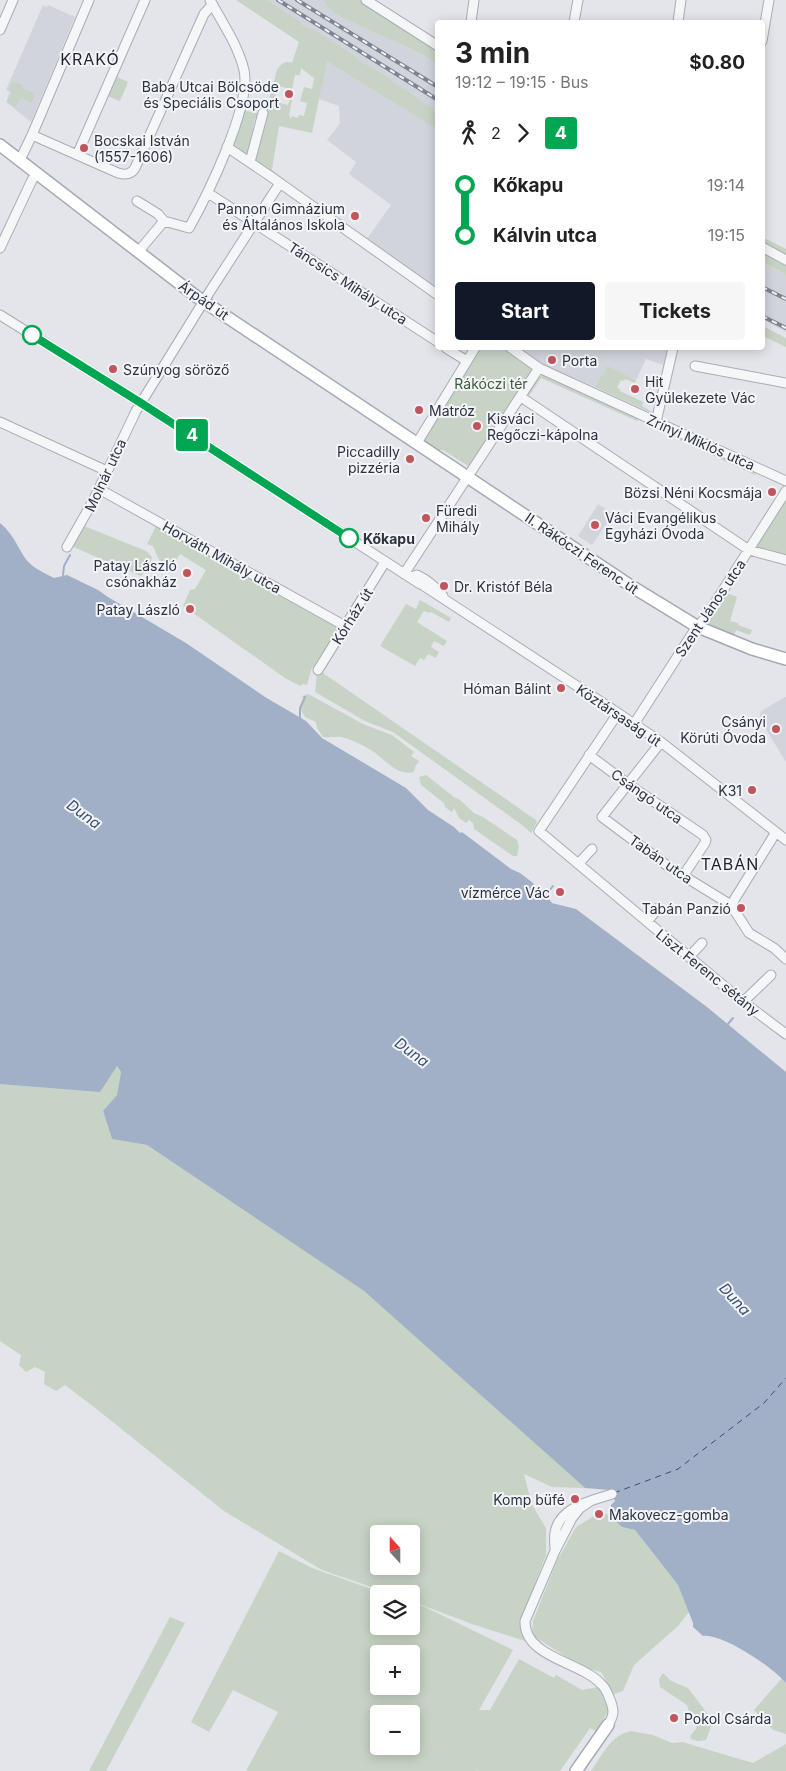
<!DOCTYPE html>
<meta charset="utf-8">
<style>
body{margin:0;font-family:Inter,sans-serif;background:#f6f6f6;color:#222;height:100vh;display:flex;flex-direction:column;font-size:19px;white-space:nowrap}
*{box-sizing:border-box;margin:0}
p{font-size:16px;color:#767676}
.icon{flex:none;width:28px;height:28px;fill:none;stroke:currentColor;stroke-width:2;stroke-linecap:round;stroke-linejoin:round}
.map{position:relative;flex:1;overflow:hidden}
.sheet{position:absolute;left:435px;top:20px;width:330px;height:330px;display:flex;flex-direction:column;background:#fff;border-radius:5px;box-shadow:0 2px 12px #0003}
.sheet>*{flex:none}
.badge{padding:0 10px;border-radius:4px;font-size:18px;line-height:32px}
.needle{width:32px;rotate:339deg}
.fabs{position:absolute;left:370px;top:1525px;display:grid;gap:10px}
.fabs a{display:grid;place-items:center;width:50px;height:50px;border-radius:5px;background:#fff;box-shadow:0 2px 12px #0003;font-size:25px}
.map>.badge{position:absolute;translate:-50% -50%;box-shadow:0 0 0 2px #fff}
.legs{display:flex;align-items:center;gap:8px;height:55px;padding:0 20px;font-size:16px}
.legs p{margin-inline-start:auto}
.summary{display:flex;align-items:center;justify-content:space-between;height:85px;padding:0 20px}
h1{font-size:28px;font-weight:700;line-height:38px}
.cta{display:flex;gap:10px;margin-top:auto;padding:10px 20px}
.cta a{flex:1;height:58px;border-radius:5px;background:#111827;color:#fff;font-size:20px;font-weight:700;line-height:58px;text-align:center}
.cta a+a{background:#f6f6f6;color:#222}
ul{padding:0 20px;list-style:none}
li{display:flex;align-items:center;gap:18px;height:50px;font-size:19px}
li i{display:grid;place-items:center;width:8px;height:100%;margin:0 6px;background:currentColor}
li i::after{content:'';width:12px;height:12px;margin:-6px;border:4px solid;border-radius:50%;background:#fff}
li p{margin-inline-start:auto}
li:first-child i{background:linear-gradient(#0000 50%,currentColor 0)}
li:last-child i{background:linear-gradient(currentColor 50%,#0000 0)}
.map>svg:first-child{display:block}
.built{fill:#d1d4db}
.green{fill:#c7d3c5;fill-rule:evenodd}
.water{fill:#a1b0c6}
.lines{fill:none;stroke-linecap:round;stroke-linejoin:round}
.stream{stroke:#a1b0c6;stroke-width:2}
.ferry{stroke:#3a4e70;stroke-width:1;stroke-dasharray:6 5;stroke-linecap:butt}
.minor-casing{stroke:#a8acb4;stroke-width:11}
.major-casing{stroke:#a3a9b4;stroke-width:14}
.minor{stroke:#f5f6f8;stroke-width:9}
.major{stroke:#fff;stroke-width:11}
.rail-casing{stroke:#7d8492;stroke-width:4}
.rail{stroke:#f2f4f7;stroke-width:2;stroke-dasharray:5.5;stroke-linecap:butt}
.line-1-casing{stroke:#fff;stroke-width:11}
.line-1{stroke:#00a651;stroke-width:8}
.poi-dot{fill:#c2545c;stroke:#f2f4f7;stroke-width:2}
.stop-1-dot{fill:#fff;stroke:#00a651;stroke-width:2.5}
.labels{text-anchor:middle;dominant-baseline:central;stroke-width:4;stroke-linejoin:round;paint-order:stroke}
.poi-label{font-size:14px;fill:#2c3240;stroke:#f2f4f7;text-anchor:end}
.street-label{font-size:14px;fill:#2c3240;stroke:#f2f4f7}
.park-label{font-size:14px;fill:#3e5b3b;stroke:#f2f4f7}
.stop-label{font-size:14px;font-weight:bold;fill:#2c3240;stroke:#f2f4f7;text-anchor:start}
.water-label{font-size:15px;font-style:italic;fill:#3a4e70;stroke:#f2f4f7}
.quarter-label{font-size:16px;letter-spacing:1px;fill:#1e2331;stroke:#f2f4f7}
</style>
<div class="map">
<svg width="786" height="1771" viewBox="0 0 786 1771">
<rect width="100%" height="100%" fill="#e3e5ea"/>
<path class="built" d="M267,0H323L328,8L403,46L419,53L437,64V292L366,240L391,205L349,174L356,162L327,140L340,123L339,106L319,99L326,61L302,25L301,22Z
M43,5L47,7L48,5L75,17L31,122L6,102L10,92L6,90Z
M762,262L786,275V332L763,320Z
M518,348H669L666,366L646,359L636,380L607,367L603,376L601,375L595,387L544,365Z
M598,504L613,514L592,545L578,536Z
M785,697H786V762L759,718L761,711Z"/>
<path class="green" d="M236,0H267L301,22L302,25L308,29H313L352,54L361,62L378,71L437,112V129L327,61L312,133L279,126L272,170L285,180L283,182L252,161L277,70C281,64 285,60 292,63L299,42ZM301,68L314,78L312,89L304,87L300,101L307,103L304,116L299,115L298,118L292,116L291,119L289,115L292,100L290,99L288,105L276,102L278,97L275,96L276,90L274,89V87L277,88V86L292,89L295,75H300Z
M323,0H373L437,41V64L419,53L340,16L328,8Z
M115,76L128,82L120,101L105,95Z
M12,81L23,85L22,88L35,93L32,103L21,98L15,107L7,102L12,92L9,90Z
M241,110L257,113L260,116L258,121L255,118L253,128L255,133L248,158L232,146Z
M762,237L786,249V275L763,262Z
M763,326L786,338V347L763,336Z
M476,348H511L539,368L473,469L443,450H435L419,440Z
M607,366L636,380L635,383L625,379L624,381L621,380L617,388L620,389V391L643,402L642,406L652,412V413L595,387L601,375L603,376Z
M543,374L639,417L637,421L541,378L529,396L526,394L538,376L541,377Z
M649,421L757,470L755,475L647,425Z
M786,498V560L753,551Z
M157,524L340,626L311,670L307,685L303,684L300,686L285,678L183,606L190,590L195,589L206,570L180,554L169,572L158,558L153,546L147,544Z
M84,526L146,551L152,557L149,567L141,576L71,546Z
M727,593L737,597L730,621L738,623V625L752,630L750,635L736,630L733,638L706,626Z
M420,600L451,618L449,622L431,612L429,613L424,611L417,622L447,641L444,646L434,641L431,647L439,652L436,658L428,654L424,660L420,658L415,666L380,646L406,604L416,609Z
M320,671L536,820L537,822L531,833L522,825L393,732L365,721L315,692L317,674Z
M308,694L365,725L392,735L414,752L411,756L419,761L415,767L414,772C397,777 384,758 371,750C363,745 351,740 342,737C336,736 329,738 323,737L317,728L316,722L305,717L300,708L304,701L302,696Z
M426,775L454,797L460,800L474,813L483,817L517,840L519,846L517,856H513L474,829L473,823L469,820L466,823L459,818L454,808L452,812L445,807L444,803L421,785L419,777Z
M117,1066L121,1072L117,1095L103,1111L112,1139L147,1145L364,1291L585,1488L552,1487L524,1474L532,1505L546,1528V1555L521,1620L525,1641L472,1624L411,1601V1594H392L322,1570L224,1511L94,1407L65,1385L56,1391L44,1384L45,1372L35,1367L26,1372L19,1365L21,1355L0,1341V1084ZM379,1534H411V1566H379Z
M602,1511L612,1518L622,1527L635,1530L678,1585L689,1612L678,1626L634,1665L623,1691L614,1694L601,1672L582,1667L532,1635L533,1621L557,1561L576,1527Z
M279,1551L312,1568L386,1594H379V1626H411V1603L425,1607L513,1650L479,1710H490L519,1659L554,1678L556,1675L582,1690L598,1687L609,1710L596,1731L590,1728L560,1771H479L477,1770V1771H246L278,1712L233,1690L209,1732L191,1722ZM379,1654H411V1686H379ZM379,1714H411V1746H379Z
M170,1617L185,1623L106,1771H89Z
M663,1673L671,1681L688,1688L713,1721L706,1740L698,1741L691,1739L690,1736L696,1729L697,1723L690,1714L687,1705L660,1687L659,1679Z
M782,1678L786,1683V1734L773,1730L754,1710Z
M631,1731L653,1735L672,1743L682,1742L753,1763L786,1744V1771H591C602,1755 611,1735 631,1731Z"/>
<path class="water" d="M0,523C13,534 16,544 25,558C31,567 44,573 54,578L67,575L98,590L108,597L186,643L265,697L306,721L322,738L406,788L428,810L454,827L460,833L462,832L511,869L520,873L533,883L538,892L546,895L552,903L576,909L707,1007L786,1072V1683C774,1668 722,1633 703,1636L693,1627V1623L678,1585L635,1530L622,1527L612,1518L611,1505L615,1501L610,1490L585,1488L364,1291L147,1145L112,1139L103,1111L117,1095L121,1072L117,1066L100,1092L0,1084Z"/>
<g class="lines">
<path class="stream" d="M63,575L64,566L70,555
M300,718V708L305,697
M546,895L553,886
M728,1024L733,1018"/>
<path class="ferry" d="M614,1493L678,1469L764,1403L786,1378"/>
<defs>
<path id="minor" d="M366,0L438,46
M471,22L474,0
M574,22L578,0
M678,22L681,0
M0,30L13,0
M762,41L769,0
M32,135L118,173C125,175 131,175 135,168L204,14L212,5
M227,147L270,176L438,295
M77,155L145,0
M20,160L32,135L89,0
M250,162L263,113
M208,193L438,342
M137,201L158,214L164,221
M164,221L189,228C207,196 252,105 244,70C238,45 222,22 210,0
M762,247L786,260
M0,248L32,180L36,174
M138,252L164,221
M0,315L141,403L420,584
M446,348L467,361
M511,348L539,368L786,481
M695,366L786,383
M521,397L749,550L786,560
M0,422L107,471
M656,422L673,348
M417,443L475,348
M99,489L345,626
M67,547L93,501L136,411L207,296L280,183
M404,574L539,368
M410,577L417,575C428,580 435,586 443,596
M424,586L606,705L661,742L786,840
M318,670L385,562
M618,713L539,831L743,1002L786,1034
M634,724L694,631L706,617L786,491
M661,742L602,817L669,867L731,905L749,933L774,948L786,959
M589,755L628,784L703,835L706,840L705,843L683,876
M578,864L592,849
M731,905L776,832
M647,922L658,908
M690,956L702,943
M743,1002L771,975
M589,1502L580,1508L572,1518L555,1551L525,1621C524,1658 582,1662 601,1684C605,1687 607,1692 609,1697C614,1709 615,1714 608,1725
M555,1549C555,1544 554,1538 555,1533C559,1507 591,1501 612,1494"/>
<path id="major" d="M0,145L197,297L631,586L698,627L752,649L786,659
M576,1771L608,1725"/>
</defs>
<use href="#minor" class="minor-casing"/>
<use href="#major" class="major-casing"/>
<use href="#minor" class="minor"/>
<use href="#major" class="major"/>
<defs>
<path id="rail" d="M278,0L438,100
M297,0L438,87
M762,287L786,299
M762,316L786,328"/>
</defs>
<use href="#rail" class="rail-casing"/>
<use href="#rail" class="rail"/>
</g>
<g class="lines">
<defs>
<path id="line-1" d="M32,335L141,403L349,538"/>
</defs>
<use href="#line-1" class="line-1-casing"/>
<use href="#line-1" class="line-1"/>
</g>
<g class="poi-dot">
<circle cx="289" cy="94" r="5"/>
<circle cx="84" cy="148" r="5"/>
<circle cx="355" cy="216" r="5"/>
<circle cx="552" cy="360" r="5"/>
<circle cx="113" cy="369" r="5"/>
<circle cx="635" cy="389" r="5"/>
<circle cx="419" cy="410" r="5"/>
<circle cx="477" cy="426" r="5"/>
<circle cx="410" cy="459" r="5"/>
<circle cx="772" cy="492" r="5"/>
<circle cx="426" cy="518" r="5"/>
<circle cx="595" cy="525" r="5"/>
<circle cx="187" cy="573" r="5"/>
<circle cx="444" cy="586" r="5"/>
<circle cx="190" cy="609" r="5"/>
<circle cx="561" cy="688" r="5"/>
<circle cx="776" cy="729" r="5"/>
<circle cx="752" cy="790" r="5"/>
<circle cx="560" cy="892" r="5"/>
<circle cx="741" cy="908" r="5"/>
<circle cx="575" cy="1499" r="5"/>
<circle cx="599" cy="1514" r="5"/>
<circle cx="674" cy="1718" r="5"/>
</g>
<g class="stop-1-dot">
<circle cx="32" cy="335" r="9"/>
<circle cx="349" cy="538" r="9"/>
</g>
<g class="labels">
<g class="poi-label">
<text x="279" y="86">Baba Utcai Bölcsöde<tspan x="279" dy="16">és Speciális Csoport</tspan></text>
<text x="94" y="140" text-anchor="start">Bocskai István<tspan x="94" dy="16">(1557-1606)</tspan></text>
<text x="345" y="208">Pannon Gimnázium<tspan x="345" dy="16">és Általános Iskola</tspan></text>
<text x="562" y="360" text-anchor="start">Porta</text>
<text x="123" y="369" text-anchor="start">Szúnyog söröző</text>
<text x="645" y="381" text-anchor="start">Hit<tspan x="645" dy="16">Gyülekezete Vác</tspan></text>
<text x="429" y="410" text-anchor="start">Matróz</text>
<text x="487" y="418" text-anchor="start">Kisváci<tspan x="487" dy="16">Regőczi-kápolna</tspan></text>
<text x="400" y="451">Piccadilly<tspan x="400" dy="16">pizzéria</tspan></text>
<text x="762" y="492">Bözsi Néni Kocsmája</text>
<text x="436" y="510" text-anchor="start">Füredi<tspan x="436" dy="16">Mihály</tspan></text>
<text x="605" y="517" text-anchor="start">Váci Evangélikus<tspan x="605" dy="16">Egyházi Óvoda</tspan></text>
<text x="177" y="565">Patay László<tspan x="177" dy="16">csónakház</tspan></text>
<text x="454" y="586" text-anchor="start">Dr. Kristóf Béla</text>
<text x="180" y="609">Patay László</text>
<text x="551" y="688">Hóman Bálint</text>
<text x="766" y="721">Csányi<tspan x="766" dy="16">Körúti Óvoda</tspan></text>
<text x="742" y="790">K31</text>
<text x="550" y="892">vízmérce Vác</text>
<text x="731" y="908">Tabán Panzió</text>
<text x="565" y="1499">Komp büfé</text>
<text x="609" y="1514" text-anchor="start">Makovecz-gomba</text>
<text x="684" y="1718" text-anchor="start">Pokol Csárda</text>
</g>
<g class="street-label">
<text transform="translate(348 283) rotate(33)">Táncsics Mihály utca</text>
<text transform="translate(204 300) rotate(35)">Árpád út</text>
<text transform="translate(701 442) rotate(24)">Zrínyi Miklós utca</text>
<text transform="translate(105 475) rotate(-65)">Molnár utca</text>
<text transform="translate(582 553) rotate(34)">II. Rákóczi Ferenc út</text>
<text transform="translate(222 557) rotate(29)">Horváth Mihály utca</text>
<text transform="translate(710 608) rotate(-56)">Szent János utca</text>
<text transform="translate(352 616) rotate(-58)">Kórház út</text>
<text transform="translate(619 715) rotate(34)">Köztársaság út</text>
<text transform="translate(647 796) rotate(35)">Csángó utca</text>
<text transform="translate(661 859) rotate(35)">Tabán utca</text>
<text transform="translate(708 972) rotate(39)">Liszt Ferenc sétány</text>
</g>
<g class="park-label">
<text x="491" y="383">Rákóczi tér</text>
</g>
<g class="stop-label">
<text x="363" y="538">Kőkapu</text>
</g>
<g class="water-label">
<text transform="translate(84 814) rotate(36)">Duna</text>
<text transform="translate(412 1052) rotate(36)">Duna</text>
<text transform="translate(735 1299) rotate(48)">Duna</text>
</g>
<g class="quarter-label">
<text x="90" y="59">KRAKÓ</text>
<text x="730" y="864">TABÁN</text>
</g>
</g>
</svg>
<div class="fabs">
<a><svg class="needle" viewBox="-14 -14 28 28"><path d="M0-13l5 13h-10z" fill="#e53935"/><path d="M0 13l5-13h-10z" fill="#767676"/></svg></a>
<a><svg class="icon" aria-label="layers" viewBox="0 0 24 24"><path d="M12 4l9 5-9 5-9-5zM3 14l9 5 9-5"/></svg></a>
<a>+</a>
<a>−</a>
</div>
<b class="badge" style="left:192px;top:435px;background:#00a651;color:#fff">4</b>
<section class="sheet">
<div class="summary"><div><h1>3 min</h1><p>19:12 – 19:15 · Bus</p></div><b>$0.80</b></div>
<div class="legs"><svg class="icon" aria-label="walk" viewBox="0 0 24 24"><circle cx="13" cy="4" r="2"/><path d="M13 8l-2 6 4 7M11 14l-3 7M7 12l3-4h3l4 4"/></svg>2<svg class="icon" aria-label="forward" viewBox="0 0 24 24"><path d="M9 5l7 7-7 7"/></svg><b class="badge" style="background:#00a651;color:#fff">4</b></div>
<ul>
<li><i style="color:#00a651"></i><b>Kőkapu</b><p>19:14</p></li>
<li><i style="color:#00a651"></i><b>Kálvin utca</b><p>19:15</p></li>
</ul>
<div class="cta"><a>Start</a><a>Tickets</a></div>
</section>
</div>
